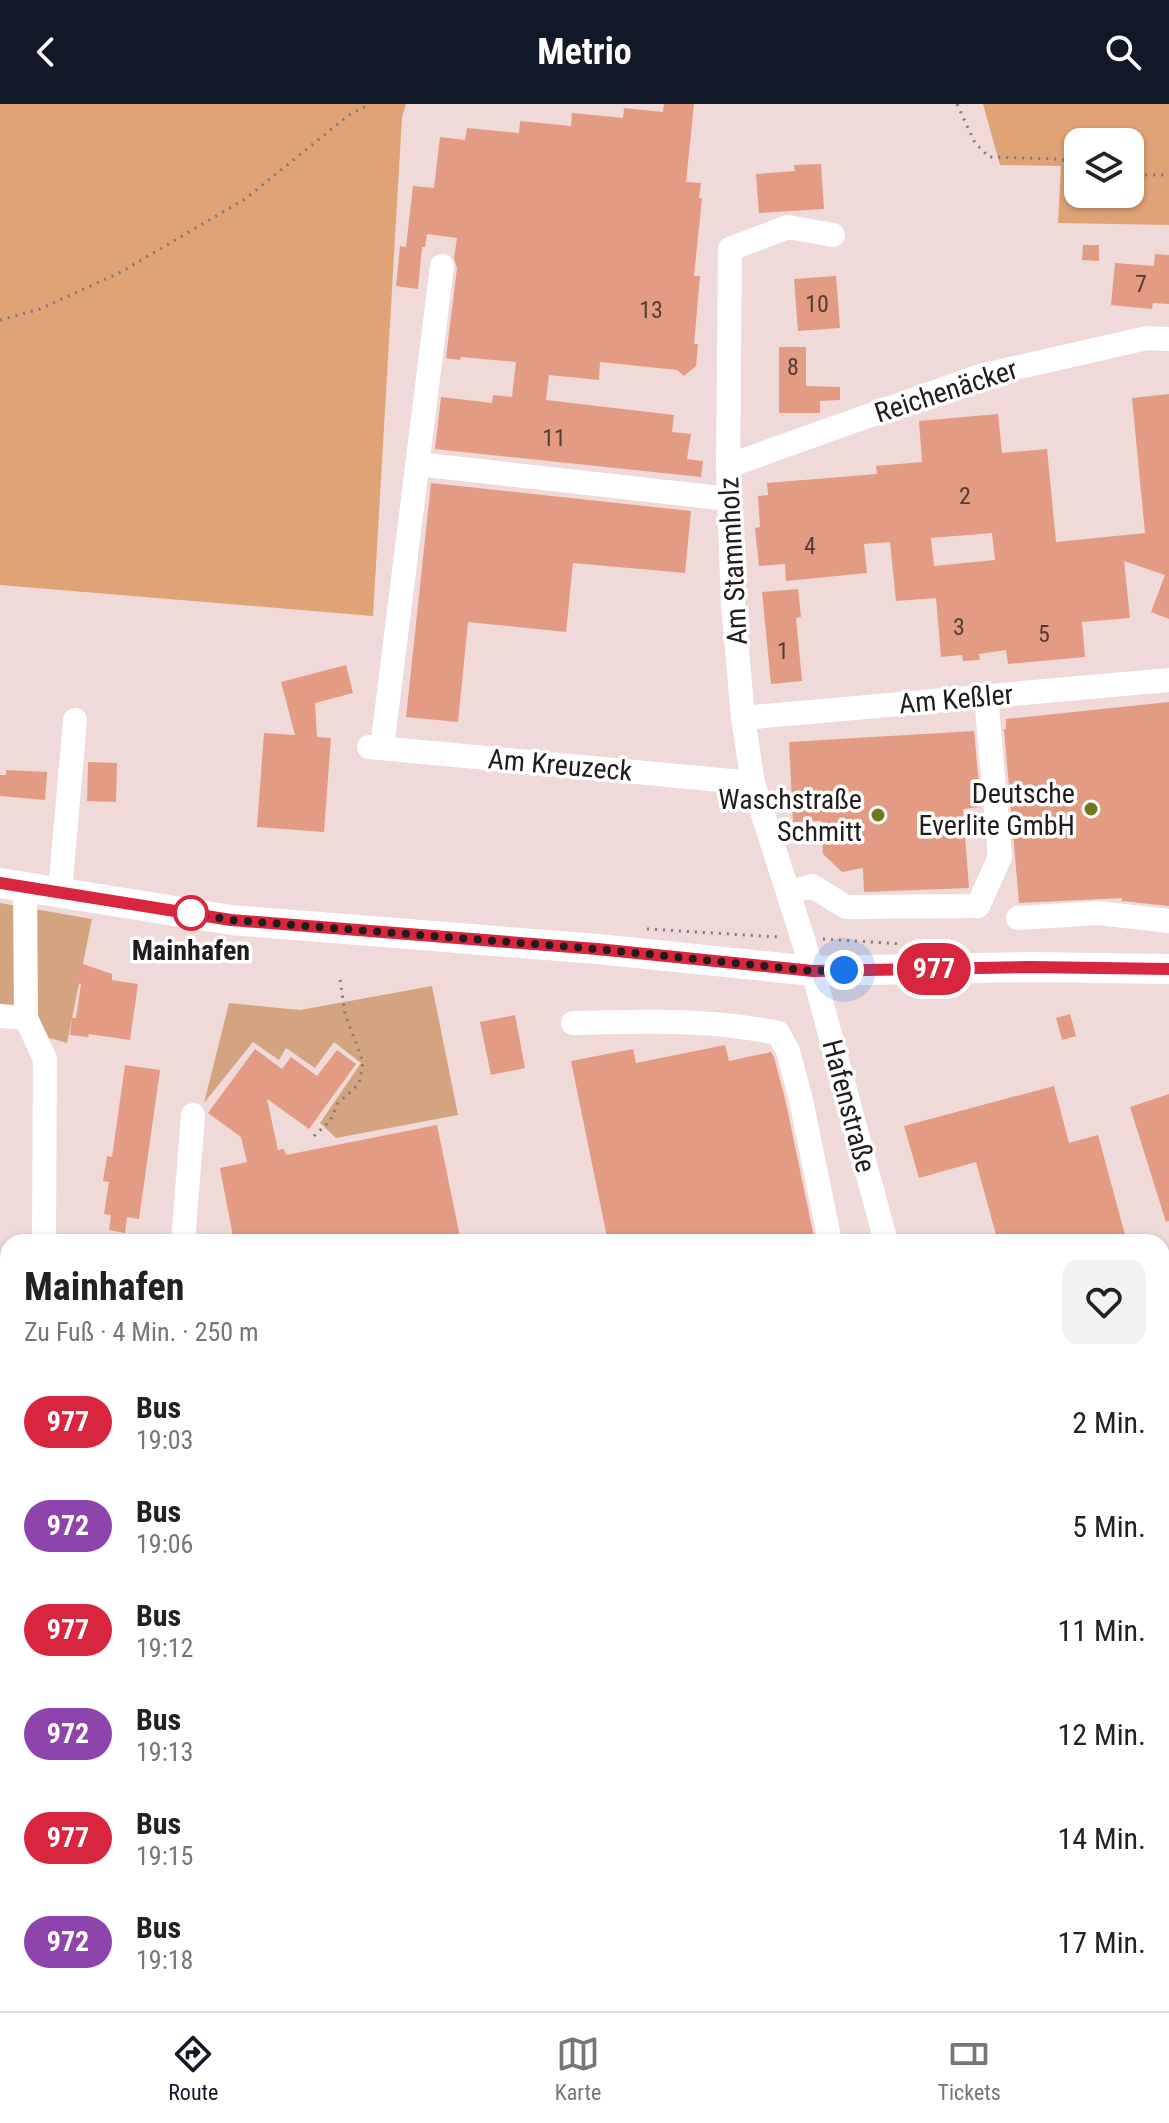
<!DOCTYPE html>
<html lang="de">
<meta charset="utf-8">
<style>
body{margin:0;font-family:"Roboto Condensed",sans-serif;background:#f2f2f2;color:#222;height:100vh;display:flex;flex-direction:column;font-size:30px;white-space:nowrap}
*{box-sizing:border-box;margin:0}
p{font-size:26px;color:#767676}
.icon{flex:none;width:44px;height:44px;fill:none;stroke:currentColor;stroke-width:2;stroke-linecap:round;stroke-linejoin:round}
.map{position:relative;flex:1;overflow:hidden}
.sheet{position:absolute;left:0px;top:1130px;width:1170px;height:778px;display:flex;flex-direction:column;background:#fff;border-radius:24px 24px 0 0;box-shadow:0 2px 6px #0004}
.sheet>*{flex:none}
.badge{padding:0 16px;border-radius:26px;font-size:28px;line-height:52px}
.controls{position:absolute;left:1064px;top:24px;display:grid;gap:16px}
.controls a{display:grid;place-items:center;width:80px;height:80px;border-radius:16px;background:#fff;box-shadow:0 2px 6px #0004;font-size:40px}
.you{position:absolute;width:40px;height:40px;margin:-20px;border:6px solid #fff;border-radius:50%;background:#1a73e8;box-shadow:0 0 0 12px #1a73e833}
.map>.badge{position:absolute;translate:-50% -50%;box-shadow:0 0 0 4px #fff}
.round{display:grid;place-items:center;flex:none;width:84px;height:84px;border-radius:16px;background:#f2f2f2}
.headline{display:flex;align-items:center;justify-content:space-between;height:136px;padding:0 24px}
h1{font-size:38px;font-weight:700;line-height:60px}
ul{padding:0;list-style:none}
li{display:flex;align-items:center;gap:24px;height:104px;padding:0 24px}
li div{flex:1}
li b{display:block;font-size:30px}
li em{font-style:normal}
li .badge{min-width:88px;font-weight:700;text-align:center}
header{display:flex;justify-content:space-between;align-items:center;height:104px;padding:0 24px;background:#111827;color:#fff;font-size:36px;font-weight:700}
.menu{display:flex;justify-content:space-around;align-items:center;height:112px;border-top:2px solid #e0e0e0;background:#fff;font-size:22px;color:#767676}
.menu a{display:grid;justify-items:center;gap:4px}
.menu .active{color:#111827}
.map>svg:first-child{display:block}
.green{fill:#d4a480}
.forest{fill:#dfa376;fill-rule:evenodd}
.water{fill:#ca88ad}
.building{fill:#e39b83;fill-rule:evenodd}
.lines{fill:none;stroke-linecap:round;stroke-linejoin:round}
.path{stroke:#857777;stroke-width:3;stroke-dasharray:2 6;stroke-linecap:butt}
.minor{stroke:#fff;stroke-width:24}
.major{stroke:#fff;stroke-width:30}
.rail{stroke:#706464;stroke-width:5;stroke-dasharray:14 14;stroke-linecap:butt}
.line-casing{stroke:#fff;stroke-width:18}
.line{stroke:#d7263d;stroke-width:12}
.walk{stroke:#231c1c;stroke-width:8;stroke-dasharray:0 14.4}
.poi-dot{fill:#72761d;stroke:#fff;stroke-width:3}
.stop-dot{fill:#fff;stroke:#d7263d;stroke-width:4}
.labels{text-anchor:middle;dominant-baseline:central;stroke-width:7;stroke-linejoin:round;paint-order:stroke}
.number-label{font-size:24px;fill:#533c36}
.street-label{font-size:28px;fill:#231c1c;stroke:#fff}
.poi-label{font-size:28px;fill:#231c1c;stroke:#fff;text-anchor:end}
.stop-label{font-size:28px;font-weight:bold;fill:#231c1c;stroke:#fff}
</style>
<header><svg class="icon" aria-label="back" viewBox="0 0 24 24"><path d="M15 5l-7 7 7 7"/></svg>Metrio<svg class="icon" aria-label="search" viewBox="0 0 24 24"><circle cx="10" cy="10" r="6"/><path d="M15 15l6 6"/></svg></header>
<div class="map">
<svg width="1169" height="1907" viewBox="0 0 1169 1907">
<rect width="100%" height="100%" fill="#efdad9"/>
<path class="green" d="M0,799L92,815L67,939L0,920Z
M432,882L458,1011L336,1034L320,1019L361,959L334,938L315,964L286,944L279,956L253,938L204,999L229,899L300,906Z"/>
<path class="forest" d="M0,0H406L402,13L373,512L0,481Z
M983,0H1169V121L1058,119L1061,62L1000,61ZM1078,38H1130V90H1078Z"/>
<path class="water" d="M0,1807L8,1808V1867L0,1868Z
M1169,1866V1907H982L1022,1900H1162V1868Z"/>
<path class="building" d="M664,0H694L686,78L701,79L699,94H702L694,172H700L694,240H698L696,262L684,272L677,266L600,258L599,276L549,271L546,296L674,311L672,328L691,330L687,355L703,357L701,373L435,345L441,293L492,299L493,291L512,293L516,258L461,253L460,256L446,254L457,164L454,154L457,134L427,130L425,143H422L418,185L396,182L400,142L406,143L413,82L434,84L440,33L465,36L467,24L519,29L520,17L571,22L572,9L623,14L624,4L663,8Z
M821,60L824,105L759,109L756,70L795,67L794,61Z
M1083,141H1099V157L1082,156Z
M1155,150L1169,151V200L1153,199L1152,205L1111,201L1115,159L1154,162Z
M836,172L840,224L798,227L794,175Z
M779,243H806V282L840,283V296L820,297V309H779Z
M1169,290V515L1151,508L1165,471L1124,457L1130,514L1082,518L1085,553L1008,560L1006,546L979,550L980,556L963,557L962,551L941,553L936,494L896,497L890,438L864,440L867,469L786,477L785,460L759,462L755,424L760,423L758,392L768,391L767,379L877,370L876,362L922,358L919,317L998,310L1002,349L1047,345L1056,438L1145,429L1132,294ZM992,429L995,456L934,462L931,434Z
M431,379L691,407L685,469L573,459L566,528L468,518L458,618L406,613Z
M798,485L801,513L796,514L802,577L771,580L762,488Z
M346,561L353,589L315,599L317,633L331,634L324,728L257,723L264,629L295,631L281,578Z
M1169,598V802L1122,797V794L1019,799L1004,625H1006V615Z
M974,627L981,703L963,705L969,784L864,788L863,764L842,768L823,750L821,717L793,718L789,638Z
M88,658L117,659L116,698L87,697Z
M6,666L47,668L45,696L0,692V671H6Z
M80,859L112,870V876L138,880L130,936L89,930L88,933L70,931L72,914H76L81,880L77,879Z
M1070,910L1076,932L1062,936L1056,914Z
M515,911L525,964L491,971L480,918Z
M725,941L729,957L771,948L774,953L786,999L815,1138H608L571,957L633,945L636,959Z
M255,945L282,965L291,953L317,972L337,946L356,960L309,1025L267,995L278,1046L284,1045L286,1051L437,1021L461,1138H234L220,1064L247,1058L241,1033L208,1009Z
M125,961L160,966L139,1115L127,1113L125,1129L109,1126L111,1111L104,1110L109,1078L103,1077L107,1052L112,1053Z
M1054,982L1069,1039L1098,1031L1127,1138H998L976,1058L919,1074L904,1022Z
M1169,990V1117L1166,1118L1130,1003Z"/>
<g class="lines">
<path class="path" d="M957,0L975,39L989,53L1056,55L1078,58
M1130,66L1145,71H1169
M0,216L40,205L121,168L245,95L349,11L370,0
M647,825L779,833
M823,835L903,840
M314,1032L330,1017L338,999L359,980L363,958L345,910L340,875"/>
<path class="minor" d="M833,131L788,123L730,145L728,362L733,500L743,614L753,679L813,867L886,1138
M417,360L729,395
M728,362L980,272L1147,234L1169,235
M743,614L1169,576
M369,643L753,679
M382,644L442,162
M25,783L26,914L45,955L44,1138
M60,788L75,616
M788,789L812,782L846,803L978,802L1000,753L986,592
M1018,814L1098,809L1169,817
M0,912L26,914
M573,919C642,917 710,915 778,929L788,947L801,996L830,1138
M183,1138L193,1011
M0,1349L8,1351
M1162,1524L1169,1522
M1,1646L8,1636
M0,1767H8
M60,1900L61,1907"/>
<path class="major" d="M0,779L231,816L597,845L813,867L1030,863L1169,865"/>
<path class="rail" d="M1162,1838L1169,1837
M818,1907L853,1900
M901,1907L927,1900"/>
</g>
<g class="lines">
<defs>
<path id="line" d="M0,779L231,816L597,845L813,867L1030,863L1169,865"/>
</defs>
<use href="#line" class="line-casing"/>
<use href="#line" class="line"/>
<path class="walk" d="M191,809L231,816L597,845L813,867L844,866"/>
</g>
<g class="poi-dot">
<circle cx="1091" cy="705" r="8"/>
<circle cx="878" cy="711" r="8"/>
</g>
<circle class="stop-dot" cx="191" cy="809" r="16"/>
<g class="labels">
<g class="number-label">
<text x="1141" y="180">7</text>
<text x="817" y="200">10</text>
<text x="651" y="206">13</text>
<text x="793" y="263">8</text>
<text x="554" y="334">11</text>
<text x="965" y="392">2</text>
<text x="810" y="442">4</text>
<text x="959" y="523">3</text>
<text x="1044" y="530">5</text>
<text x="783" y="547">1</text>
</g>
<g class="street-label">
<text transform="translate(946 287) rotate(-18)">Reichenäcker</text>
<text transform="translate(733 457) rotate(-93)">Am Stammholz</text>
<text transform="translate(956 595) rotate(-5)">Am Keßler</text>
<text transform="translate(560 661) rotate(5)">Am Kreuzeck</text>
<text transform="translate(849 1002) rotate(75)">Hafenstraße</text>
</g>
<g class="poi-label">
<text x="1075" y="689">Deutsche<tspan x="1075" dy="32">Everlite GmbH</tspan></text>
<text x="862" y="695">Waschstraße<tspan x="862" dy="32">Schmitt</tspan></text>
</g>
<g class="stop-label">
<text x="191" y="846">Mainhafen</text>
</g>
</g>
</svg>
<div class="controls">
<a><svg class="icon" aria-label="layers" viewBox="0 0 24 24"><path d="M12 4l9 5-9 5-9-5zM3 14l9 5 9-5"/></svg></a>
</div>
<div class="you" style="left:844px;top:866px"></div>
<b class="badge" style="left:934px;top:865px;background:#d7263d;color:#fff">977</b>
<section class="sheet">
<div class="headline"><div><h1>Mainhafen</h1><p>Zu Fuß · 4 Min. · 250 m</p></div><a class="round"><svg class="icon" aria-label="heart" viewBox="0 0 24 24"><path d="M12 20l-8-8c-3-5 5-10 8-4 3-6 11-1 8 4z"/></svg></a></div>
<ul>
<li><span class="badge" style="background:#d7263d;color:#fff">977</span><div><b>Bus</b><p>19:03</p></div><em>2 Min.</em></li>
<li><span class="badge" style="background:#8e44ad;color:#fff">972</span><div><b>Bus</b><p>19:06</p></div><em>5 Min.</em></li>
<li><span class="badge" style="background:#d7263d;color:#fff">977</span><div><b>Bus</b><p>19:12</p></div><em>11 Min.</em></li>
<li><span class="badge" style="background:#8e44ad;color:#fff">972</span><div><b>Bus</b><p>19:13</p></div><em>12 Min.</em></li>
<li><span class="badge" style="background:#d7263d;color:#fff">977</span><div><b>Bus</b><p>19:15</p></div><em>14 Min.</em></li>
<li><span class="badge" style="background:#8e44ad;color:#fff">972</span><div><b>Bus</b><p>19:18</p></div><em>17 Min.</em></li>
</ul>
</section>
</div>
<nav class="menu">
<a class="active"><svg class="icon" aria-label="directions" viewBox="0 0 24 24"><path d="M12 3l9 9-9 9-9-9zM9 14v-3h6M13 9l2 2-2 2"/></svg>Route</a>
<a><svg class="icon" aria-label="map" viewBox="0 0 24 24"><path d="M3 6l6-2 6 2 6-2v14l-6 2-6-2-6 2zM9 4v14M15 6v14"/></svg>Karte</a>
<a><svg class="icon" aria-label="tickets" viewBox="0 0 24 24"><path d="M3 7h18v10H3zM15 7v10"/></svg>Tickets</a>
</nav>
